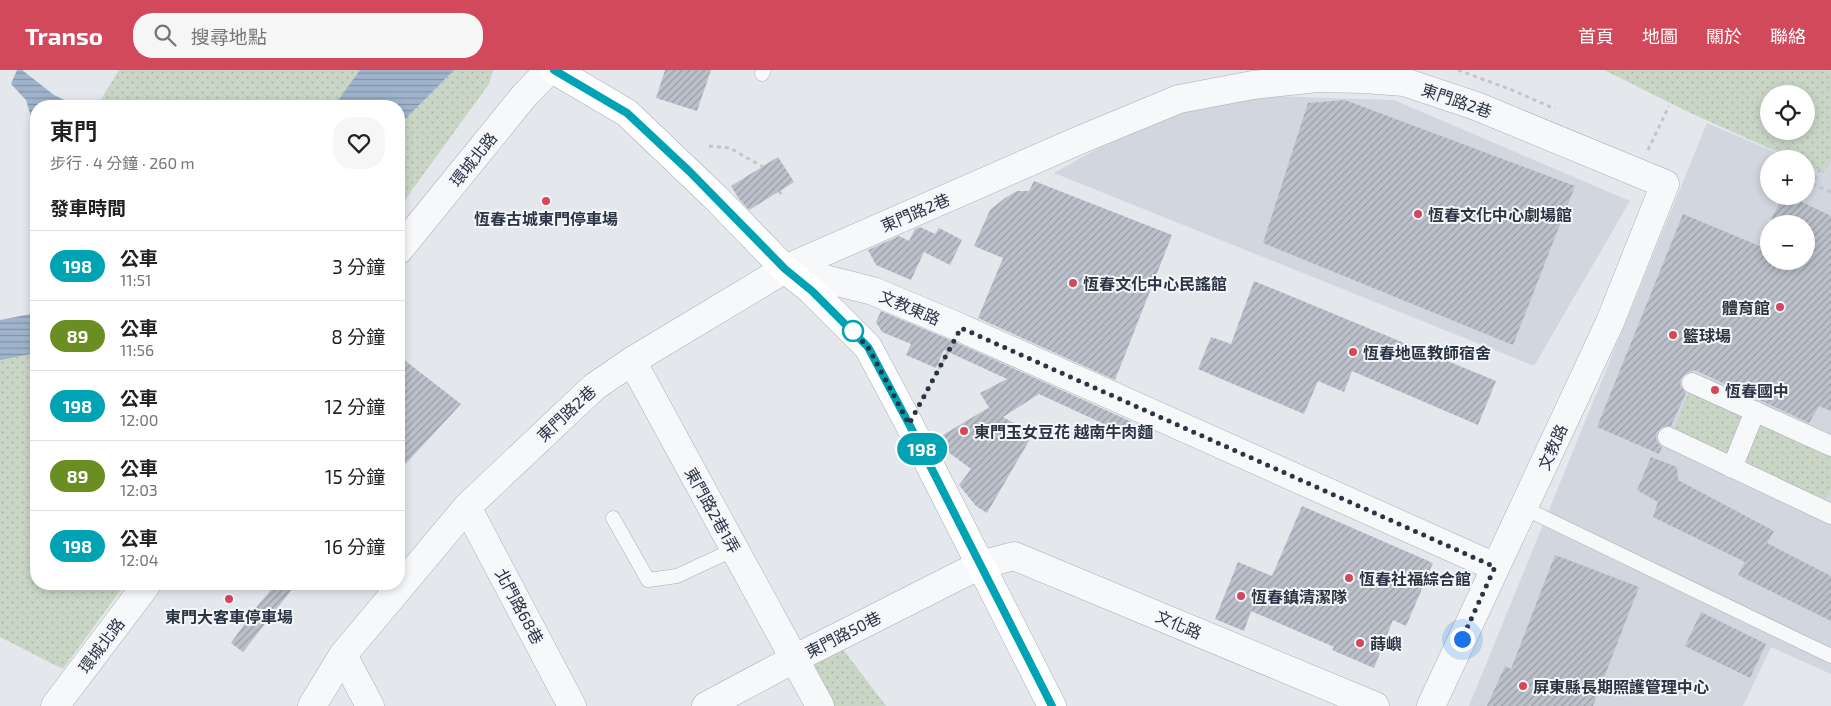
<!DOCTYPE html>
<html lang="zh-TW">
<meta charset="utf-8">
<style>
body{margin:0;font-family:"Exo 2","Noto Sans TC",sans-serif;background:#f6f6f6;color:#222;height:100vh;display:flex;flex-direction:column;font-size:19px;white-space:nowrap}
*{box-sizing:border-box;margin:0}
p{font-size:16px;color:#767676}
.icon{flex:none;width:28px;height:28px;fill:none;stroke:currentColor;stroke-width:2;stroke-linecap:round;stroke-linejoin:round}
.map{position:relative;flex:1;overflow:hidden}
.drawer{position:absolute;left:30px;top:30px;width:375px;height:490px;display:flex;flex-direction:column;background:#fff;border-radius:20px;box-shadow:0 2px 8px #0003}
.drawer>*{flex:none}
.badge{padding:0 10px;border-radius:16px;font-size:18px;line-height:32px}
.fabs{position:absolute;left:1760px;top:15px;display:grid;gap:10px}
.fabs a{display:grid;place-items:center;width:55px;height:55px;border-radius:50%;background:#fff;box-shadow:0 2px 8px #0003;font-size:25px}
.you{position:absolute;width:25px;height:25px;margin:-12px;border:4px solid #fff;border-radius:50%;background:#1a73e8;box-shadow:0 0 0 8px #1a73e833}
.map>.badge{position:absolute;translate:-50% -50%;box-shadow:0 0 0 2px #fff}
h2{padding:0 20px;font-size:19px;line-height:45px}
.round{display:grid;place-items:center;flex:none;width:52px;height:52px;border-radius:20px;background:#f6f6f6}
.head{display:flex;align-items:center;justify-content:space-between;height:85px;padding:0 20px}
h1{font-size:24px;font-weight:600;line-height:38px}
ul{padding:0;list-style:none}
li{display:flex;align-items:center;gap:15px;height:70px;padding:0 20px;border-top:1px solid #e0e0e0}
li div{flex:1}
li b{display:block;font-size:19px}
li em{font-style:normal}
li .badge{min-width:55px;font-weight:700;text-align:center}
header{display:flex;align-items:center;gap:30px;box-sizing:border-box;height:70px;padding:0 25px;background:#d1495b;color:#fff}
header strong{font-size:24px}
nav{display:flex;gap:28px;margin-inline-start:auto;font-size:18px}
.search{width:350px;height:45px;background:#f6f6f6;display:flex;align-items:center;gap:12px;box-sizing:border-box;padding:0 18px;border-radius:20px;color:#767676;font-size:19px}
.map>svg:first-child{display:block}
.built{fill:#d2d6de;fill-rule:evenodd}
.grass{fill:url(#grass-dots);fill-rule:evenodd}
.water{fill:url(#water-rules)}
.building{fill:url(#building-hatch)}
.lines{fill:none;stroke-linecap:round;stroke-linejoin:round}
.service-casing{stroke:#a9aeb7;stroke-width:15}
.pedestrian-casing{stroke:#a9aeb7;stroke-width:21}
.minor-casing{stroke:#a9aeb7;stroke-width:29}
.secondary-casing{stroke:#a9aeb7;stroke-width:29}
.path{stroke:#c2c5cb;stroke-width:3;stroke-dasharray:4 4;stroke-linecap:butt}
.service{stroke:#f7f8fa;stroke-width:14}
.pedestrian{stroke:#f7f8fa;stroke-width:20}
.minor{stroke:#f7f8fa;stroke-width:28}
.secondary{stroke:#fff;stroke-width:28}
.line-casing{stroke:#fff;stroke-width:11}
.line{stroke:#00a3b4;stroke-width:8}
.walk{stroke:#2b3445;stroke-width:5;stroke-dasharray:0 9}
.poi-dot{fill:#d1495b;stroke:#f4f6f9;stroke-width:2}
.stop-dot{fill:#fff;stroke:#00a3b4;stroke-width:2.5}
.labels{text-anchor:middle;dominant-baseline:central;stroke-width:4;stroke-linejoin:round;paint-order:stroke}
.street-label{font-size:16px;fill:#2b3445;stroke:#f4f6f9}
.poi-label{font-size:16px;font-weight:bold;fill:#2b3445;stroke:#f4f6f9;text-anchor:start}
</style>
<header>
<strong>Transo</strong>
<div class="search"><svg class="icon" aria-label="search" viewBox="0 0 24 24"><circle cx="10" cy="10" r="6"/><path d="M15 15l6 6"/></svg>搜尋地點</div>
<nav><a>首頁</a><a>地圖</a><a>關於</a><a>聯絡</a></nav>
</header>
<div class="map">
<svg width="1831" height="636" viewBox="0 0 1831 636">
<defs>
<pattern id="grass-dots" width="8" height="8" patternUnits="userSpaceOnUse" patternTransform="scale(1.25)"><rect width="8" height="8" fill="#c9d6c5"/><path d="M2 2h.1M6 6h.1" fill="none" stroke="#adb8ab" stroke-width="1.8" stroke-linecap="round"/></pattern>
<pattern id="water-rules" width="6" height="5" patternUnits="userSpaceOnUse" patternTransform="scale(1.25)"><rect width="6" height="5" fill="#9fb4cc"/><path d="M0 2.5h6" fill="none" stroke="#8293a7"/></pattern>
<pattern id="building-hatch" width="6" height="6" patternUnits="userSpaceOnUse" patternTransform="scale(1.25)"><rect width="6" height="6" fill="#bbc0ca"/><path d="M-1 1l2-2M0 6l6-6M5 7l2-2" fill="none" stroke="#989da6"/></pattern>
</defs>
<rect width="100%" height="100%" fill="#e4e7ec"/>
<path class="built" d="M1270,26L1394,30L1630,131L1534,296L1054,103L1097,79L1176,40Z
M1707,53L1791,89H1769V126H1806V95L1824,103L1831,90V604L1771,577L1743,636H1469ZM1769,154H1806V191H1769Z"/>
<path class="grass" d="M119,0H493L489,14L399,138V36H97Z
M1604,0H1831V90L1824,103L1806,95V89H1793L1684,40ZM1769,24H1806V61H1769Z
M36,277V514H125L63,599L0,567V279Z
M1690,318L1747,346L1728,388L1673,363Z
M1760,353L1831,384V418L1825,431L1742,394Z
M842,578L886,636H813L799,604Z"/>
<path class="water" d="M17,0H22L54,25L77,36H36V64L26,30L11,14Z
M360,0H454L399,55V36H334Z
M36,243V283L0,290V250Z"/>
<path class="building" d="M665,0H711L697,41L656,28Z
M1345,30L1575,116L1513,275L1263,173L1308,33Z
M778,87L794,112L749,140L739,129L731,116Z
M1034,111L1172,165L1115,310L978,248L1003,188L974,176L990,140L1005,128L1017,121H1029Z
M1783,126H1790L1831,146V341L1819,336L1809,353L1695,300L1686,303L1681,309L1680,315L1686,323L1671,356L1662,357L1657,362L1656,368L1658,373L1662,377L1659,384L1597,357L1683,144L1769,180V191H1806V154H1769Z
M920,157L935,164L939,158L962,170L950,195L924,182L911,210L876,195L868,180L899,166L909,171L915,159Z
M1254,211L1496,311L1478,355L1352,301L1344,322L1318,311L1304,344L1198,299L1211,267L1231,274Z
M881,241L955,272L1132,352L1126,364L1039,324L1003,347L1033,364L987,443L976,436L959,415L971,399L943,378L938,368L988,338L990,339L980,323L1007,309L944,280L936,298L906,285L911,274L882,262L876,252Z
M399,286L461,334L399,401Z
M1651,387L1677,397L1678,410L1774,461L1767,473L1831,506V551L1738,505L1745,492L1653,447L1658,432L1637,420Z
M1302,436L1433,493L1406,556L1393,550L1374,598L1332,580L1334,577L1251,541L1244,561L1215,549L1238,492L1272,506Z
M1555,485L1639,517L1593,636H1487L1505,596L1511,599Z
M276,514H296L243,582L231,573L258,535Z
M1701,542L1766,574L1750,608L1685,576Z"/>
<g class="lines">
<defs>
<path id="service" d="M762,4L764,0
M1524,438L1831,586
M613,448L648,510L677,506L735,479"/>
<path id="pedestrian" d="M1692,313L1831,376
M1668,367L1831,444
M1732,398L1755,341"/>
<path id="minor" d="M399,180L524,26L549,0
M785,199L873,221L961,258L1495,497
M632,291L820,636
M467,437L572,636
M343,585L370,636
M55,636L147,514
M312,636L343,585L467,437L594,317L632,291L785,199L1082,69L1179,29L1253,15L1317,8L1364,9L1404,12L1476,36L1665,114L1610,252L1431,636
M706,636L794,589L980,495L1014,486L1375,636"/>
<path id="secondary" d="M554,0L627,43L717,129L785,199L812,221L868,277L909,354L1052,636"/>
</defs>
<use href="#service" class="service-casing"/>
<use href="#pedestrian" class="pedestrian-casing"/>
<use href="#minor" class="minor-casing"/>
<use href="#secondary" class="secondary-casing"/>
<path class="path" d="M1458,0L1512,20L1555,39
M709,76L730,78L763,97
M1648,80L1669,36
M1820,99L1813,114L1831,122
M779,121L783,126
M924,327L949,280"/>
<use href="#service" class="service"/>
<use href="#pedestrian" class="pedestrian"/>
<use href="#minor" class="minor"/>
<use href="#secondary" class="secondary"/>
</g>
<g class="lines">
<defs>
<path id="line" d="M554,0L627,43L689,101L785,199L812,221L868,277L909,354L1052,636"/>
</defs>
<use href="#line" class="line-casing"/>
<use href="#line" class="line"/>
<path class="walk" d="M853,261L848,257L868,277L909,354L961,258L1495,497L1462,569"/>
</g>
<g class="poi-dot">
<circle cx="546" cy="131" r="5"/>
<circle cx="1418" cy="144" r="5"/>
<circle cx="1073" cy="213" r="5"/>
<circle cx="1780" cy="237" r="5"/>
<circle cx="1673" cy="265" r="5"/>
<circle cx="1353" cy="282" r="5"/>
<circle cx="1715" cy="320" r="5"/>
<circle cx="964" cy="361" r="5"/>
<circle cx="1349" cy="508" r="5"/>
<circle cx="1241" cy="526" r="5"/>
<circle cx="229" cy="529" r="5"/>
<circle cx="1360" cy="573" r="5"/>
<circle cx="1523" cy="616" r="5"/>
</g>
<circle class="stop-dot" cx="853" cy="261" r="10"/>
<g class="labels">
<g class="street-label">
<text transform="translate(1457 30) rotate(19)">東門路2巷</text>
<text transform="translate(473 89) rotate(-51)">環城北路</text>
<text transform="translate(915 142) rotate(-23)">東門路2巷</text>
<text transform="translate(910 237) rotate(23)">文教東路</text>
<text transform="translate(566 343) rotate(-43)">東門路2巷</text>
<text transform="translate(1552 377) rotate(-66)">文教路</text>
<text transform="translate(713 440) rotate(61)">東門路2巷1弄</text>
<text transform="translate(520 536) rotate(62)">北門路68巷</text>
<text transform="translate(1179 554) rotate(23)">文化路</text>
<text transform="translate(843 564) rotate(-27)">東門路50巷</text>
<text transform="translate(101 575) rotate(-53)">環城北路</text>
</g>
<g class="poi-label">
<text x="1428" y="144">恆春文化中心劇場館</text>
<text x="546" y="148" text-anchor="middle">恆春古城東門停車場</text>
<text x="1083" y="213">恆春文化中心民謠館</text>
<text x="1770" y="237" text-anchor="end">體育館</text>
<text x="1683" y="265">籃球場</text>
<text x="1363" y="282">恆春地區教師宿舍</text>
<text x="1725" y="320">恆春國中</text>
<text x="974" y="361">東門玉女豆花 越南牛肉麵</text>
<text x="1359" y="508">恆春社福綜合館</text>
<text x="1251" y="526">恆春鎮清潔隊</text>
<text x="229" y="546" text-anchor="middle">東門大客車停車場</text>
<text x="1370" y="573">蒔嶼</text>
<text x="1533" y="616">屏東縣長期照護管理中心</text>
</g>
</g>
</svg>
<div class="fabs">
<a><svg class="icon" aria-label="locate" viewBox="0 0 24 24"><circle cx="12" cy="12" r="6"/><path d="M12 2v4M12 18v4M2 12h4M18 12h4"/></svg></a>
<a>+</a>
<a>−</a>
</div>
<div class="you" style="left:1462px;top:569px"></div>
<b class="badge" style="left:922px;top:379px;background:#00a3b4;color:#fff">198</b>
<section class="drawer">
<div class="head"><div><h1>東門</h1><p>步行 · 4 分鐘 · 260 m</p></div><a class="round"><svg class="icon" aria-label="heart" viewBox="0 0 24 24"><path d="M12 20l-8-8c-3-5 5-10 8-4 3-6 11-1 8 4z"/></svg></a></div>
<h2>發車時間</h2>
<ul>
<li><span class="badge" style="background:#00a3b4;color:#fff">198</span><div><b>公車</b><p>11:51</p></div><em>3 分鐘</em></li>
<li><span class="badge" style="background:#6b8e23;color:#fff">89</span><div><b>公車</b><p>11:56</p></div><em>8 分鐘</em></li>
<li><span class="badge" style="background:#00a3b4;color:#fff">198</span><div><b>公車</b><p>12:00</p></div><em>12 分鐘</em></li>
<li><span class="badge" style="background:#6b8e23;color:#fff">89</span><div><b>公車</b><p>12:03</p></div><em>15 分鐘</em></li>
<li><span class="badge" style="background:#00a3b4;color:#fff">198</span><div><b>公車</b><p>12:04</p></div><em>16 分鐘</em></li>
</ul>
</section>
</div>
